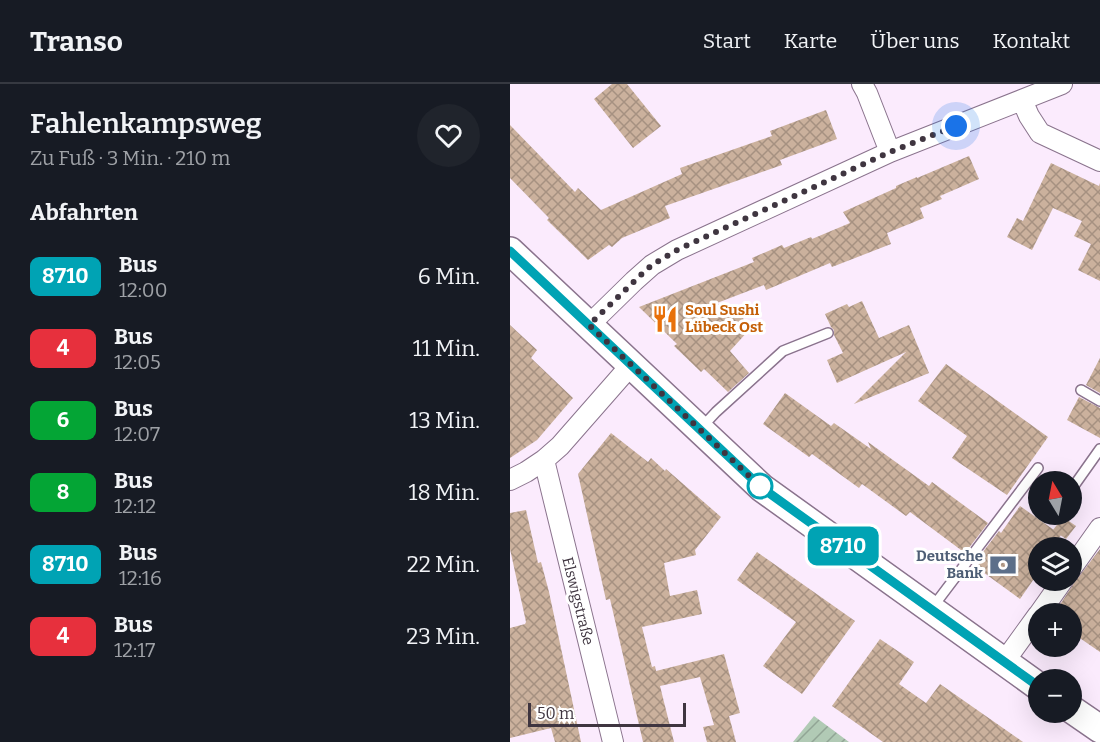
<!DOCTYPE html>
<html lang="de">
<meta charset="utf-8">
<style>
body{margin:0;font-family:Bitter,serif;background:#20242c;color:#f1f3f6;height:100vh;display:flex;flex-direction:column;font-size:22px;white-space:nowrap}
*{box-sizing:border-box;margin:0}
p{font-size:20px;color:#9ea1a6}
.icon{flex:none;width:33px;height:33px;fill:none;stroke:currentColor;stroke-width:2;stroke-linecap:round;stroke-linejoin:round}
.map{position:relative;flex:1;overflow:hidden}
.side{display:flex;flex-direction:column;background:#171b24;width:510px}
.side>*{flex:none}
.badge{padding:0 12px;border-radius:9px;font-size:21px;line-height:39px}
.needle{width:39px;rotate:350deg}
.fabs{position:absolute;left:518px;top:387px;display:grid;gap:12px}
.fabs a{display:grid;place-items:center;width:54px;height:54px;border-radius:50%;background:#171b24;box-shadow:0 6px 24px #0002;font-size:30px}
.scale{position:absolute;left:18px;bottom:15px;width:158px;box-sizing:border-box;padding-left:6px;border:3px solid #3f3540;border-top:0;font-size:16px;line-height:21px;white-space:nowrap;color:#3f3540;-webkit-text-stroke:4px #fff;paint-order:stroke}
.you{position:absolute;width:30px;height:30px;margin:-15px;border:4px solid #fff;border-radius:50%;background:#1a73e8;box-shadow:0 0 0 9px #1a73e833}
.map>.badge{position:absolute;translate:-50% -50%;box-shadow:0 0 0 3px #fff}
h2{padding:0 30px;font-size:22px;line-height:54px}
.round{display:grid;place-items:center;flex:none;width:63px;height:63px;border-radius:32px;background:#20242c}
.headline{display:flex;align-items:center;justify-content:space-between;height:102px;padding:0 30px}
h1{font-size:28px;font-weight:600;line-height:45px}
ul{padding:0;list-style:none}
li{display:flex;align-items:center;gap:18px;height:72px;padding:0 30px}
li div{flex:1}
li b{display:block;font-size:22px}
li em{font-style:normal}
li .badge{min-width:66px;font-weight:700;text-align:center}
header{display:flex;align-items:center;gap:36px;box-sizing:border-box;height:84px;padding:0 30px;background:#171b24;border-bottom:2px solid #363941}
header strong{font-size:28px}
nav{display:flex;gap:33px;margin-inline-start:auto;font-size:21px}
main{display:flex;flex:1;min-height:0}
.map>svg:first-child{display:block}
.garden{fill:url(#garden-furrows)}
.building{fill:url(#building-cross-hatch)}
.lines{fill:none;stroke-linecap:round;stroke-linejoin:round}
.lane-casing{stroke:#8a738d;stroke-width:12}
.street-casing{stroke:#8a738d;stroke-width:22}
.secondary-casing{stroke:#8a738d;stroke-width:30}
.lane{stroke:#fff;stroke-width:9}
.street{stroke:#fff;stroke-width:20}
.secondary{stroke:#fff;stroke-width:27}
.line-casing{stroke:#fff;stroke-width:14}
.line{stroke:#00a3b4;stroke-width:9}
.walk{stroke:#3f3540;stroke-width:6;stroke-dasharray:0 10.8}
.stop-dot{fill:#fff;stroke:#00a3b4;stroke-width:3}
.labels{text-anchor:middle;dominant-baseline:central;stroke-width:6;stroke-linejoin:round;paint-order:stroke}
.food-label{font-size:15px;font-weight:bold;fill:#c56008;stroke:#fff;text-anchor:start}
.service-label{font-size:15px;font-weight:bold;fill:#4e5e75;stroke:#fff;text-anchor:end}
.street-label{font-size:15px;fill:#3f3540;stroke:#fff}
</style>
<header>
<strong>Transo</strong>
<nav><a>Start</a><a>Karte</a><a>Über uns</a><a>Kontakt</a></nav>
</header>
<main>
<section class="side">
<div class="headline"><div><h1>Fahlenkampsweg</h1><p>Zu Fuß · 3 Min. · 210 m</p></div><a class="round"><svg class="icon" aria-label="heart" viewBox="0 0 24 24"><path d="M12 20l-8-8c-3-5 5-10 8-4 3-6 11-1 8 4z"/></svg></a></div>
<h2>Abfahrten</h2>
<ul>
<li><span class="badge" style="background:#00a3b4;color:#fff">8710</span><div><b>Bus</b><p>12:00</p></div><em>6 Min.</em></li>
<li><span class="badge" style="background:#e7303d;color:#fff">4</span><div><b>Bus</b><p>12:05</p></div><em>11 Min.</em></li>
<li><span class="badge" style="background:#04a535;color:#fff">6</span><div><b>Bus</b><p>12:07</p></div><em>13 Min.</em></li>
<li><span class="badge" style="background:#04a535;color:#fff">8</span><div><b>Bus</b><p>12:12</p></div><em>18 Min.</em></li>
<li><span class="badge" style="background:#00a3b4;color:#fff">8710</span><div><b>Bus</b><p>12:16</p></div><em>22 Min.</em></li>
<li><span class="badge" style="background:#e7303d;color:#fff">4</span><div><b>Bus</b><p>12:17</p></div><em>23 Min.</em></li>
</ul>
</section>
<div class="map">
<svg width="590" height="658" viewBox="0 0 590 658">
<defs>
<pattern id="garden-furrows" width="10" height="10" patternUnits="userSpaceOnUse" patternTransform="scale(1.5)"><rect width="10" height="10" fill="#b1cab5"/><path d="M-1 1l2-2M0 10L10 0M9 11l2-2" fill="none" stroke="#91a595"/></pattern>
<pattern id="building-cross-hatch" width="8" height="8" patternUnits="userSpaceOnUse" patternTransform="scale(1.5)"><rect width="8" height="8" fill="#cbb19d"/><path d="M0 0l8 8M0 8l8-8" fill="none" stroke="#a69181"/></pattern>
</defs>
<rect width="100%" height="100%" fill="#fbebfd"/>
<path class="garden" d="M304,632L339,658H283Z"/>
<path class="building" d="M102,0H117L151,42L123,64L84,15Z
M316,26L327,55L270,76L272,81L155,122L160,134L112,154L102,163L99,161L78,176L37,136L39,134L0,94V41L65,108L68,104L91,126L172,90L170,84L262,52L260,47Z
M459,72L469,95L430,112L432,115L410,124L414,134L377,149L381,160L322,183L320,179L256,206L254,201L207,219L239,238V246L220,267L239,289L218,308L194,285L191,288L164,262L167,260L129,223L244,178L242,174L272,161L274,164L301,153L302,155L340,139L333,128L386,104V102L407,93V94Z
M541,79L589,102L590,99V197L568,186L581,160L564,152L572,137L543,124L522,166L497,153L507,134L513,137Z
M352,217L369,254L399,241L419,289L344,320L396,268L327,299L317,276L333,269L324,251V246L321,243L315,230L337,220L339,223Z
M0,241L27,266L21,274L63,314L27,356L0,374Z
M590,274V309L576,301Z
M436,280L538,353L497,411L442,374L457,352L408,317Z
M275,309L321,342L324,339L361,365L358,358L419,402L422,398L478,439L455,469L400,428L396,432L352,400L349,404L302,370L299,373L253,340Z
M569,313L590,324V354L557,336Z
M101,349L138,378L141,374L155,387L156,385L211,433L185,466L186,471L154,479L160,512L187,506L192,530L132,543L142,583L145,582L146,587L214,570L230,629L219,632L226,658H197L193,643L204,641L190,593L150,602L164,658H133L100,515L96,516L68,390Z
M510,422L551,451L542,464H528V489L510,515L466,483L469,479L466,477L489,447L491,449Z
M16,426L28,479L31,478L39,508L71,658H45L41,644L0,654V544L15,540L16,538L0,465V429Z
M553,433L566,442L556,455L543,446Z
M590,465V568L561,548V530H544L564,499Z
M247,468L345,537L292,610L253,582L286,538L227,496Z
M370,555L404,578L389,600L416,619L430,600L513,658H373L322,622Z"/>
<g class="lines">
<defs>
<path id="lane" d="M571,306L590,317
M192,343L206,328L273,267L318,249
M561,406L590,365
M422,524L528,384"/>
<path id="street" d="M352,0L357,9L380,68
M512,16L519,32L530,49L590,77
M79,241L124,197L142,181L167,166L380,68L552,0
M34,376L103,658
M0,396L16,388L34,376L50,362L121,281
M561,485L590,444
M529,530L553,496
M494,578L528,531"/>
<path id="secondary" d="M0,167L252,404L528,602
M561,625L590,645"/>
</defs>
<use href="#lane" class="lane-casing"/>
<use href="#street" class="street-casing"/>
<use href="#secondary" class="secondary-casing"/>
<use href="#lane" class="lane"/>
<use href="#street" class="street"/>
<use href="#secondary" class="secondary"/>
</g>
<g class="lines">
<defs>
<path id="line" d="M0,167L252,404L528,602"/>
</defs>
<use href="#line" class="line-casing"/>
<use href="#line" class="line"/>
<path class="walk" d="M250,402L252,404L79,241L133,189L142,181L167,166L380,68L446,42"/>
</g>
<defs>
<symbol id="restaurant-bare" viewBox="-9 -9 18 18"><path d="M-5-6h1v4h1v-4h1v4h1v-4h1v5L-1.5 .5V6h-2V.5L-5-1ZM5-6V6H3V1.5H1.5Q1.5-4 5-6Z" fill="#e8710a" stroke="#fff" stroke-width="2.5" paint-order="stroke"/></symbol>
<symbol id="bank-bare" viewBox="-9 -9 18 18"><path d="M-6-4H6V4H-6ZM0-2.3a2.3 2.3 0 1 0 0 4.6a2.3 2.3 0 1 0 0-4.6Z" fill="#5c6f8a" stroke="#fff" stroke-width="2.5" paint-order="stroke"/></symbol>
</defs>
<g fill-rule="evenodd">
<use href="#restaurant-bare" x="136" y="216" width="38" height="38"/>
<use href="#bank-bare" x="474" y="462" width="38" height="38"/>
</g>
<circle class="stop-dot" cx="250" cy="402" r="12"/>
<g class="labels">
<g class="food-label">
<text x="175" y="226">Soul Sushi<tspan x="175" dy="17">Lübeck Ost</tspan></text>
</g>
<g class="service-label">
<text x="473" y="472">Deutsche<tspan x="473" dy="17">Bank</tspan></text>
</g>
<g class="street-label">
<text transform="translate(68 517) rotate(76)">Elswigstraße</text>
</g>
</g>
</svg>
<div class="fabs">
<a><svg class="needle" viewBox="-14 -14 28 28"><path d="M0-13l5 13h-10z" fill="#e53935"/><path d="M0 13l5-13h-10z" fill="#9ea1a6"/></svg></a>
<a><svg class="icon" aria-label="layers" viewBox="0 0 24 24"><path d="M12 4l9 5-9 5-9-5zM3 14l9 5 9-5"/></svg></a>
<a>+</a>
<a>−</a>
</div>
<div class="scale">50 m</div>
<div class="you" style="left:446px;top:42px"></div>
<b class="badge" style="left:333px;top:462px;background:#00a3b4;color:#fff">8710</b>
</div>
</main>
